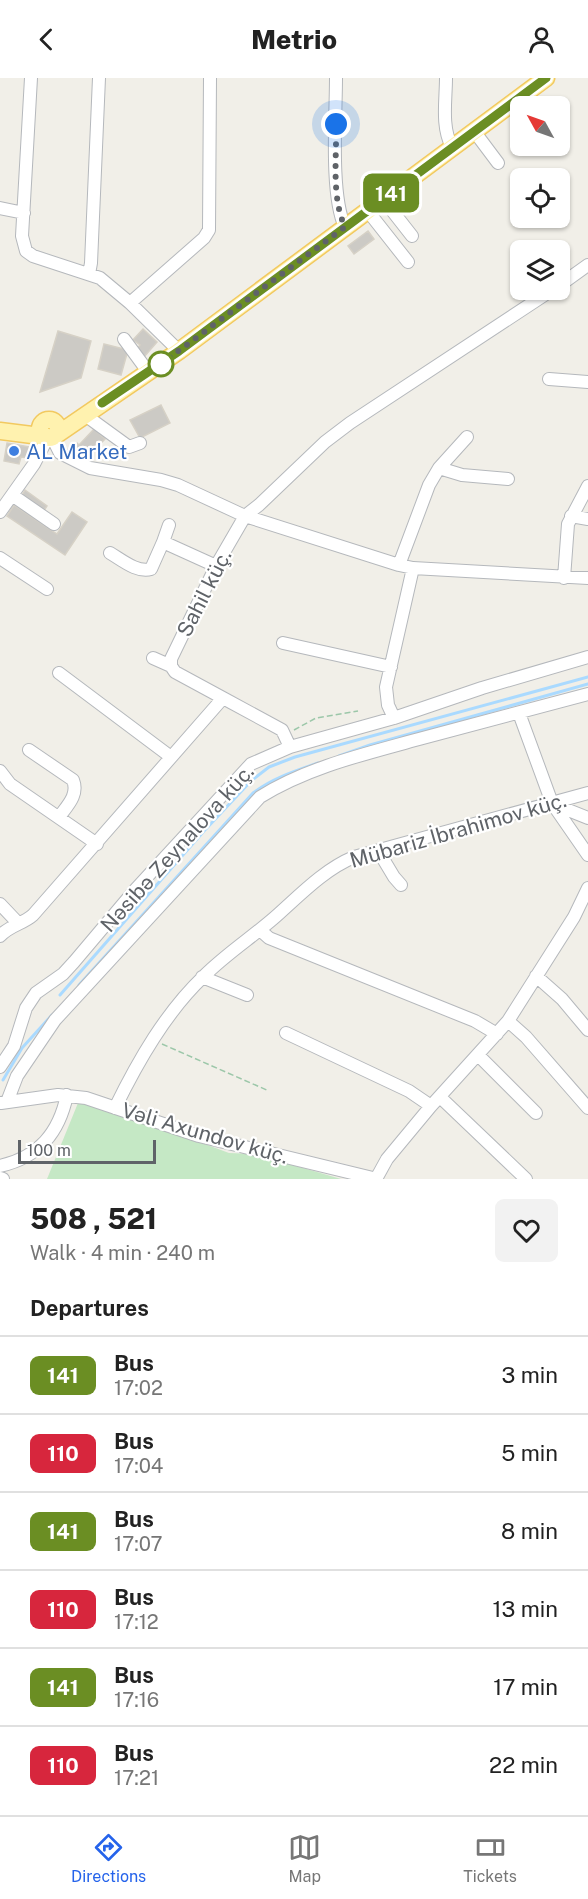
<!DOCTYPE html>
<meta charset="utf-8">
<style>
body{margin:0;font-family:"Public Sans",sans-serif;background:#f2f2f2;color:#222;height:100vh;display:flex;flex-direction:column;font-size:22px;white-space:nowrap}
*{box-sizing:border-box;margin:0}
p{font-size:20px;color:#767676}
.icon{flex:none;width:33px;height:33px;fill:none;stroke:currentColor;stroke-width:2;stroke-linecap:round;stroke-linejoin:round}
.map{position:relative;height:1101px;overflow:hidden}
.drawer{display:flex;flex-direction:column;background:#fff;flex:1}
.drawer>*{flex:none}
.badge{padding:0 12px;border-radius:9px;font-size:21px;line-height:39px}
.needle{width:39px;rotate:310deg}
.controls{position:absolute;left:510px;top:18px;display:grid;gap:12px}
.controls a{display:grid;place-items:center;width:60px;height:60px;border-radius:9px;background:#fff;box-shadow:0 2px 4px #0004;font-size:30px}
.scale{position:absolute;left:18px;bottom:15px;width:138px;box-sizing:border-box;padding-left:6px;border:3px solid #5f6368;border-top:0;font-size:16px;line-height:21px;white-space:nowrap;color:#5f6368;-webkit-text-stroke:4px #fff;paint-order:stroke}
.you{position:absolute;width:30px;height:30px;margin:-15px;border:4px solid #fff;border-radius:50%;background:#1a73e8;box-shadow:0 0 0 9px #1a73e833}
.map>.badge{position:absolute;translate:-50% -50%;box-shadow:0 0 0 3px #fff}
h2{padding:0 30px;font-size:22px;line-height:54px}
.round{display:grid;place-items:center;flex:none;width:63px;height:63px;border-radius:9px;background:#f2f2f2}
.overview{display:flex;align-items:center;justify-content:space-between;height:102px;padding:0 30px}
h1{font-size:28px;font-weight:800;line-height:45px}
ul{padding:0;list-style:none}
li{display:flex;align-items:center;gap:18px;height:78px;padding:0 30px;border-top:2px solid #e0e0e0}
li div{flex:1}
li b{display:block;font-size:22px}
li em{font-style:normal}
li .badge{min-width:66px;font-weight:700;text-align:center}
header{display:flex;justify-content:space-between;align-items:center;height:78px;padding:0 30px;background:#fff;font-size:27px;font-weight:800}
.tabs{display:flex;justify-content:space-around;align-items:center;height:84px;border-top:2px solid #e0e0e0;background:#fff;font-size:16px;color:#767676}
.tabs a{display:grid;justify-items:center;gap:3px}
.tabs .on{color:#2563eb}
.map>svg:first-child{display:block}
.green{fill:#c5e8c5}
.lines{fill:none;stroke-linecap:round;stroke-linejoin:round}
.stream{stroke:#aadaff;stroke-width:3}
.building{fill:#cccac5;stroke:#d6d1c6;stroke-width:1.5}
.minor-casing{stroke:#b5b8bc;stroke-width:14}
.major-casing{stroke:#f2c960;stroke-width:19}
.path{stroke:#9cc7a9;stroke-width:1.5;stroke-dasharray:6 3;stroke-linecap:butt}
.minor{stroke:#fff;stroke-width:12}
.major{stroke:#fff2af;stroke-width:16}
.line-casing{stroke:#fff;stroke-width:14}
.line{stroke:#6b8e23;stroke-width:9}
.walk{stroke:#5f6368;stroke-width:6;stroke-dasharray:0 10.8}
.stop-dot{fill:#fff;stroke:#6b8e23;stroke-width:3}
.shop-dot{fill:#3f7fe0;stroke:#fff;stroke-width:2}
.labels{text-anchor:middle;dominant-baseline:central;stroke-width:4.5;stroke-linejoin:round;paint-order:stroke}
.shop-label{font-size:21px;fill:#366cbe;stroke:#fff;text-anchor:start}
.street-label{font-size:21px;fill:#5f6368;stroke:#fff}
</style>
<header><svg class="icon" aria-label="back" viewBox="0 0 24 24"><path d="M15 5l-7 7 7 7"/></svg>Metrio<svg class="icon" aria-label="person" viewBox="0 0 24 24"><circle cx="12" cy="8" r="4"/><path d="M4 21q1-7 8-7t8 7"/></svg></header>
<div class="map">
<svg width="588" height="1101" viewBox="0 0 588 1101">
<rect width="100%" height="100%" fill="#f1efe8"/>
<path class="green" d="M92,1024L229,1075L255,1076L341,1101H47L78,1025Z"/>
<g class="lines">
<path class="stream" d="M339,678L370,667L588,606
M79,907L253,715C273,700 295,693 318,685
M60,917L204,753L251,703L269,689L295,679L588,599
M3,1002L22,970L52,937"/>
</g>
<path class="building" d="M368,153L374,161L354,176L348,168Z
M143,251L157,264L144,279L136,272L140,267L133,262Z
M58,253L91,263L81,300L40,314Z
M104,266L128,272L121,297L98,291Z
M161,327L170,345L140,360L130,342Z
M94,351L105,361L89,377L92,380L89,385L68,374L77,365L79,367Z
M7,365L30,369L28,380L21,379L19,386L4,383Z
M25,412L47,428L43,434L21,419Z
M14,427L57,456L72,434L87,444L65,477L7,438Z"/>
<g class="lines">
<defs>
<path id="minor" d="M31,0L22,158L26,173L33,178L100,200L130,225L179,273
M336,0C336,38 330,117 345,149
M446,0C446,22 441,49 452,69
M474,53L498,85
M383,121L412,158
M0,130L24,135
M367,132L408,184
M89,196L91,185L99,0
M560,207L588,187
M130,225L204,160L209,152L210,0
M124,261L149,295
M549,301L588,304
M85,337L129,369L140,365
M52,359L60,375L90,390L161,402L178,407L245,438L399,487L413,490L588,500
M439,390L462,397L508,401
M12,417L54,446
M0,434L34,386L48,359
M571,438L588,441
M163,464L169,447
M110,475C122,482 137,495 151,491L163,464L216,488
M0,480L47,511
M399,487L429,407L439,390L467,359
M564,500L568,446L588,408
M283,565L391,589
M153,580L171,588
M59,595L171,679
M223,620L282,652L290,669
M519,635L552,725L588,777
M394,640L388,627L386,609L413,490
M29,672L73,702C79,717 67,728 59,739
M0,693L10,706L97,766
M553,726L588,740
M379,774L394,799L401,807
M0,826L18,845
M260,852L269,860L475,943L497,956
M0,858C10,847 23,846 33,837L223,620L175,594L171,588V581L216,488L245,438L259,427L325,364L350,345L552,212
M536,898L562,921L588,952
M202,899L247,917
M508,943L526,959L588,1030
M286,955L409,1013L431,1028
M478,977L536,1035
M0,989L14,968L26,930L36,915L63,896L74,884L134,813L251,686L290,669L394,640L482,610L588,579
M440,1019L526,1101
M7,1024L17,998L55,942L260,719C308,689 365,676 419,661C476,646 532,631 588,616
M1,1025L58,1017L86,1020L199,1058L377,1101
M115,1030C138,983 166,934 204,898C226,876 251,860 274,840C299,818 323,792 354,779L588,715
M0,1088C39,1079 59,1055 67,1017
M0,1100L3,1101
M376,1101L387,1081L431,1028L508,943L574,839L588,810"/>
<path id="major" d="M40 351a9 9 0 1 1 18 0a9 9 0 1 1-18 0Z
M0,353L48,359
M55,358L179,273L546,0"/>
</defs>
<use href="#minor" class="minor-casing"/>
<use href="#major" class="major-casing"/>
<path class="path" d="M294,652L316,640L358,633
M162,966L269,1013"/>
<use href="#minor" class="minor"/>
<use href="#major" class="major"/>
</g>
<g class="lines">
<defs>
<path id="line" d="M102,325L179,273L546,0"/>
</defs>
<use href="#line" class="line-casing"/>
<use href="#line" class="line"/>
<path class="walk" d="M161,286L345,149C331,119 337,79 336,46"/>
</g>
<circle class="stop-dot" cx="161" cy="286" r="12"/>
<circle class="shop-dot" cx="14" cy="373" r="6"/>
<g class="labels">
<g class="shop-label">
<text x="26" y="373">AL Market</text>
</g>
<g class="street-label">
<text transform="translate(204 515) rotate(-63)">Sahil küç.</text>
<text transform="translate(458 752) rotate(-16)">Mübariz İbrahimov küç.</text>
<text transform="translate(177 770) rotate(-48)">Nəsibə Zeynalova küç.</text>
<text transform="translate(205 1055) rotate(16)">Vəli Axundov küç.</text>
</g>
</g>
</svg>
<div class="controls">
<a><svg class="needle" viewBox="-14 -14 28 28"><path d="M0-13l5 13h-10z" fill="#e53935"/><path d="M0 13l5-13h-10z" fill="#767676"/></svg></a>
<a><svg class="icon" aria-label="locate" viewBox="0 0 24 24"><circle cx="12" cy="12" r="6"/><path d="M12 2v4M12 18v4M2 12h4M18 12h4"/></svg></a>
<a><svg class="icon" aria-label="layers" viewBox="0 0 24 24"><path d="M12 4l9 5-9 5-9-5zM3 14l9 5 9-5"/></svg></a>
</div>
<div class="scale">100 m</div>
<div class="you" style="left:336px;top:46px"></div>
<b class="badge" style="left:391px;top:115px;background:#6b8e23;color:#fff">141</b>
</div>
<section class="drawer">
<div class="overview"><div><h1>508 , 521</h1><p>Walk · 4 min · 240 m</p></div><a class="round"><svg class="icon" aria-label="heart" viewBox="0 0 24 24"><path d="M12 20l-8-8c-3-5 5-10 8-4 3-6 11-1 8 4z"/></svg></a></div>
<h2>Departures</h2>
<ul>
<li><span class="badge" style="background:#6b8e23;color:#fff">141</span><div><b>Bus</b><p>17:02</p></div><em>3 min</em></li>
<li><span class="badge" style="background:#d7263d;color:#fff">110</span><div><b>Bus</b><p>17:04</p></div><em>5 min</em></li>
<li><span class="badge" style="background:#6b8e23;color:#fff">141</span><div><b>Bus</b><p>17:07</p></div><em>8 min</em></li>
<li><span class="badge" style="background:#d7263d;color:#fff">110</span><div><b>Bus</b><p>17:12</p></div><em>13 min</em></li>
<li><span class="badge" style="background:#6b8e23;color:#fff">141</span><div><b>Bus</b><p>17:16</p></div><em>17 min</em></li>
<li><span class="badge" style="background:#d7263d;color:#fff">110</span><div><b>Bus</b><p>17:21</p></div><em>22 min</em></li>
</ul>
</section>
<nav class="tabs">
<a class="on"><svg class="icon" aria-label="directions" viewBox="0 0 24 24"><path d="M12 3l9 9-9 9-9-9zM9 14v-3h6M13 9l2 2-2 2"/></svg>Directions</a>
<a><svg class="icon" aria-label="map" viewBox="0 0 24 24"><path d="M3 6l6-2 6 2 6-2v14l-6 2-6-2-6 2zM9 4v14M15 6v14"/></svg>Map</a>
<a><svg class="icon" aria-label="tickets" viewBox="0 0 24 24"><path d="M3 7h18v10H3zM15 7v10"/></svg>Tickets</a>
</nav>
